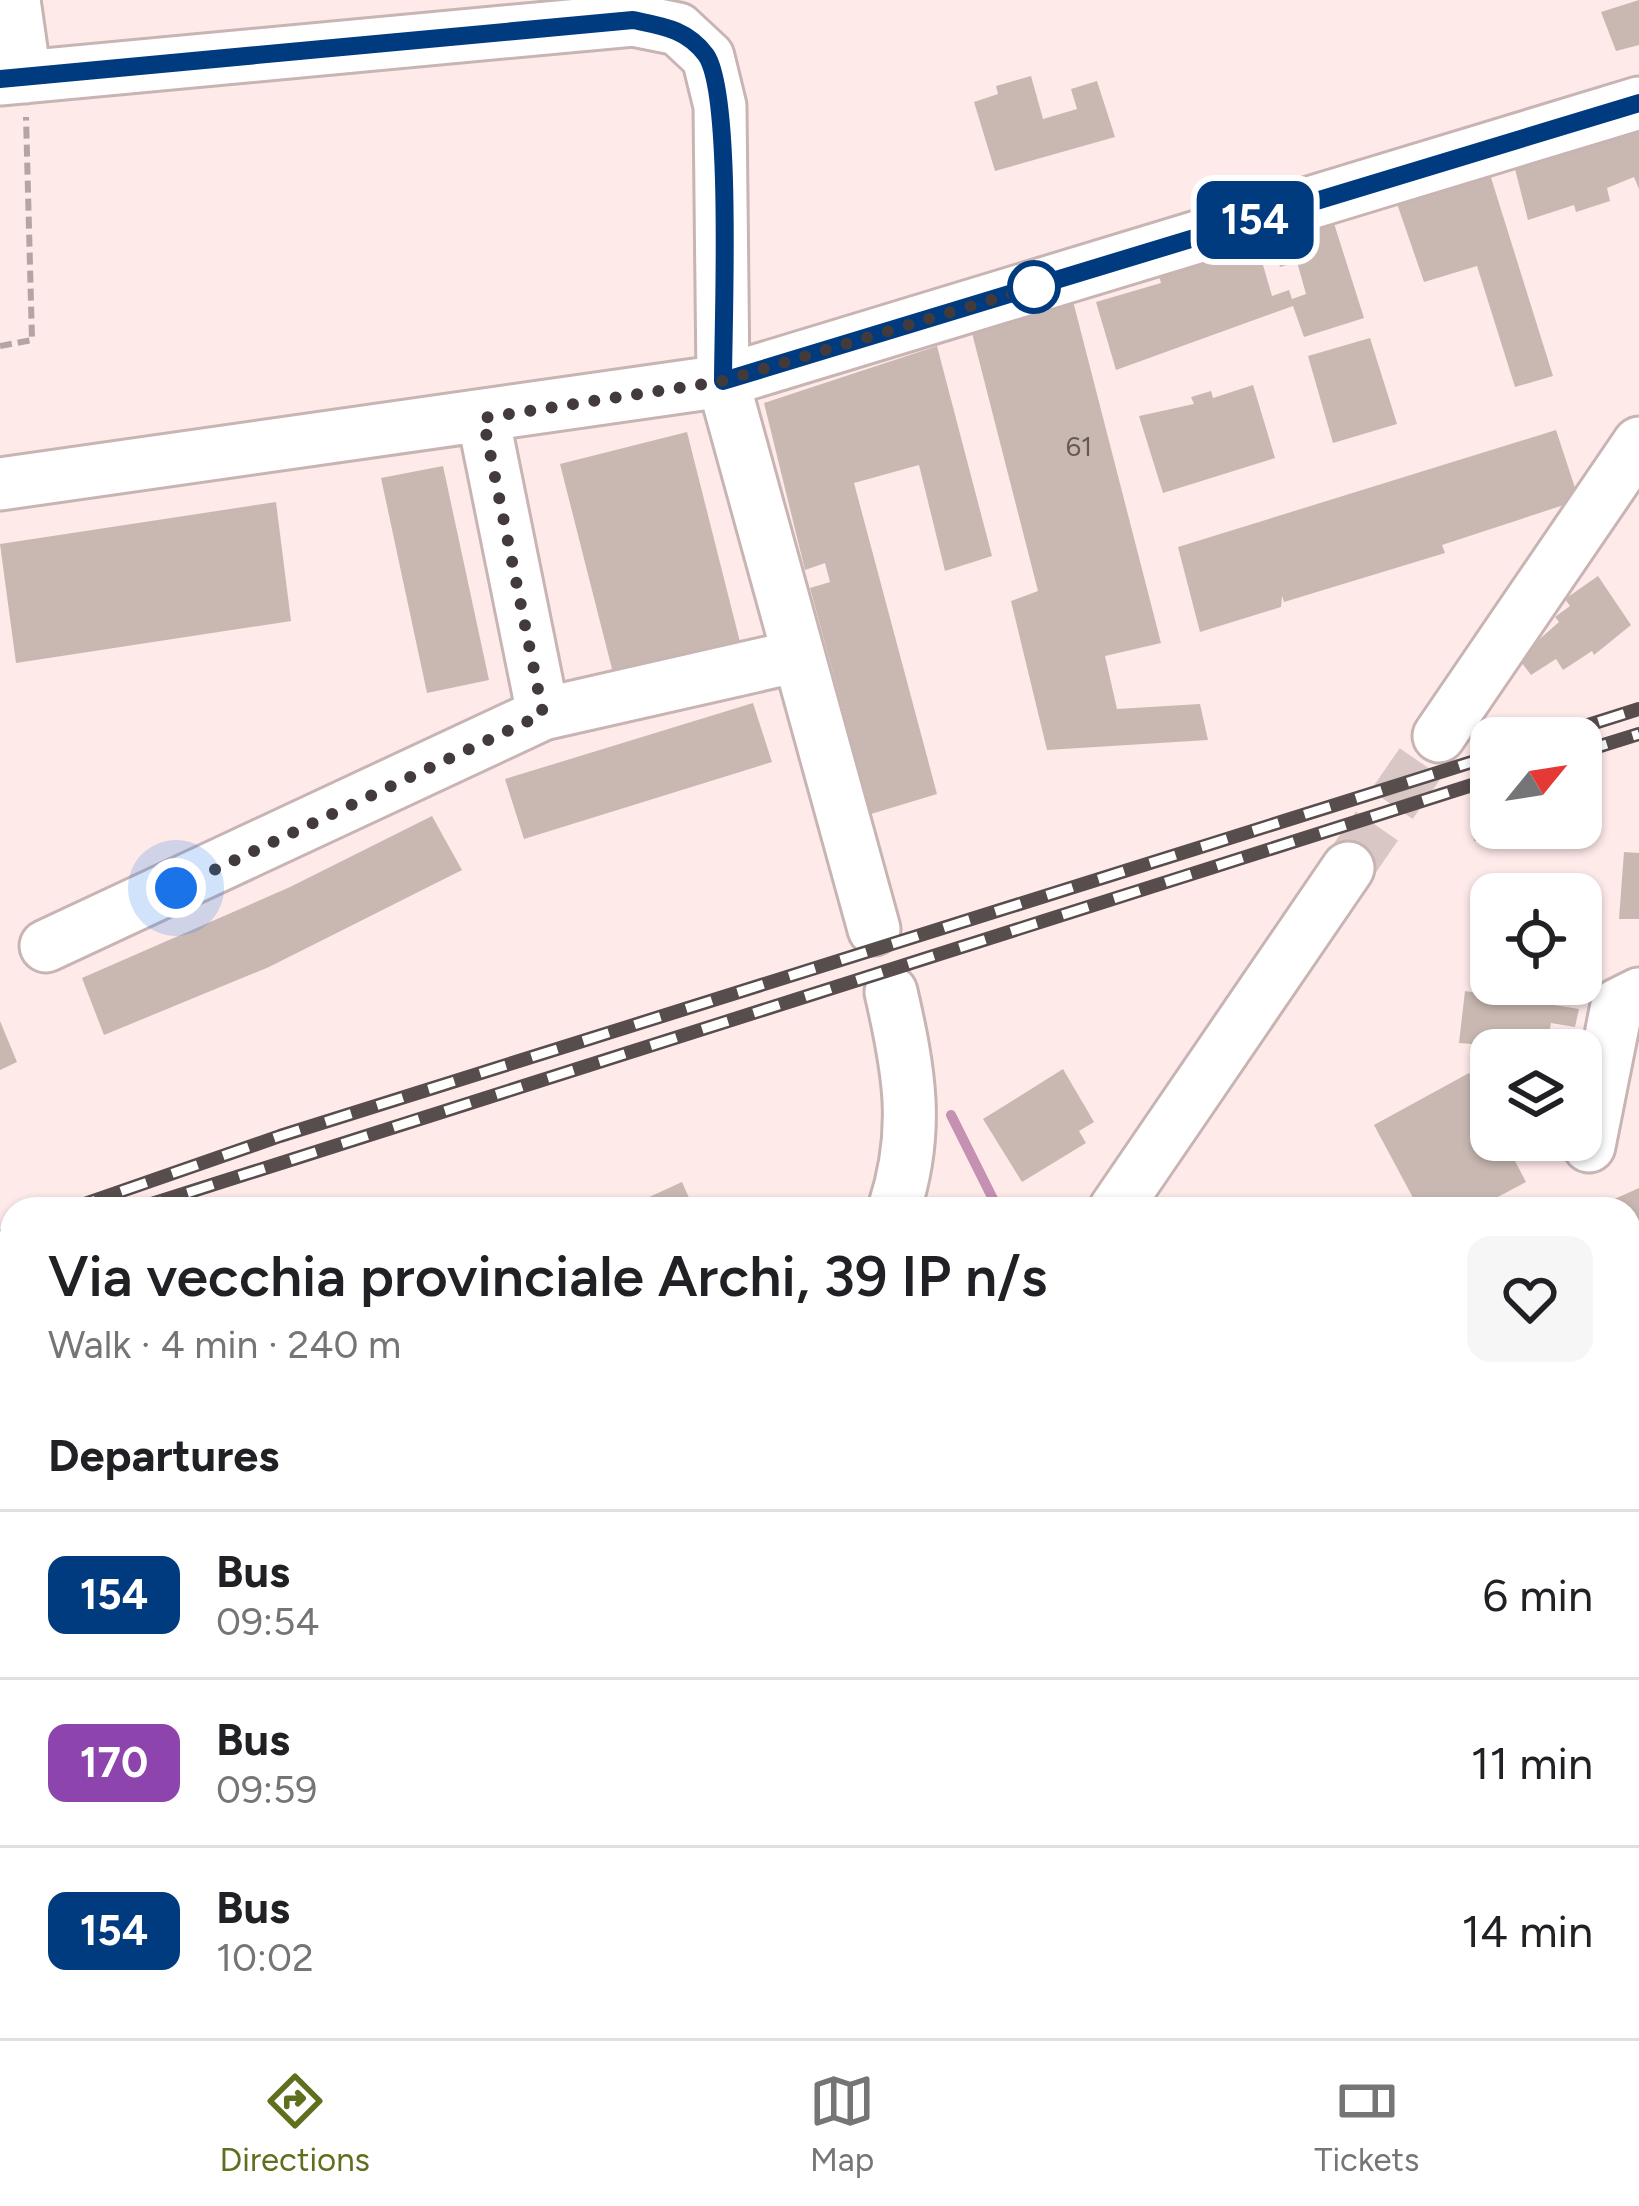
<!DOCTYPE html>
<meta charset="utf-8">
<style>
body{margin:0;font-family:Figtree,sans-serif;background:#f6f6f6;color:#202124;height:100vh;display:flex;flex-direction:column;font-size:45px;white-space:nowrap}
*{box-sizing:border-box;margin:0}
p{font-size:39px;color:#757577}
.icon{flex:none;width:66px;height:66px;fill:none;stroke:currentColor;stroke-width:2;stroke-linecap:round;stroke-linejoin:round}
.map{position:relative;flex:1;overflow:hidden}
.panel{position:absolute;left:0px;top:1197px;width:1641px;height:843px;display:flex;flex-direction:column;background:#fff;border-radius:36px 36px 0 0;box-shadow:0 3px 9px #0004}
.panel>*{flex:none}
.badge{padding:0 24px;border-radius:18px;font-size:42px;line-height:78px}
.needle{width:78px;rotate:60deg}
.buttons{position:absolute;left:1470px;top:717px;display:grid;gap:24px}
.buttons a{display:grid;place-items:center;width:132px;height:132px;border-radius:24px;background:#fff;box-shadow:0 3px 9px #0004;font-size:60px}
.you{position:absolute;width:60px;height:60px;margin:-30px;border:9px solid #fff;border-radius:50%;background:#1a73e8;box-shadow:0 0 0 18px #1a73e833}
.map>.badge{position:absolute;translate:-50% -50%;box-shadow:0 0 0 6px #fff}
h2{padding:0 48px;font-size:45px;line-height:108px}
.round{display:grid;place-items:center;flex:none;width:126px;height:126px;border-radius:24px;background:#f6f6f6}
.headline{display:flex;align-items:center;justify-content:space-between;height:204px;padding:0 48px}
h1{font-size:57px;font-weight:600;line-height:90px}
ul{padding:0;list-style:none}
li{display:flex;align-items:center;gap:36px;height:168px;padding:0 48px;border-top:3px solid #e0e0e0}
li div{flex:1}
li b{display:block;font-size:45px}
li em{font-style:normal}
li .badge{min-width:132px;font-weight:700;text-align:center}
.menu{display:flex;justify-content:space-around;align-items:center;height:168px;border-top:3px solid #e0e0e0;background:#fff;font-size:33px;color:#757577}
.menu a{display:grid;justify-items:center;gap:6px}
.menu .selected{color:#5e701e}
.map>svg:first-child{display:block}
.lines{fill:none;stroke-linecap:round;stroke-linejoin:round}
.stream{stroke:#c491b3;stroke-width:10}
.building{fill:#c9b8b2;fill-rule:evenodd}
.minor-tunnel{stroke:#d9c7c6;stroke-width:51;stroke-dasharray:51 26;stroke-linecap:butt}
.minor-casing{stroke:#c7b4b3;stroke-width:57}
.major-casing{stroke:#95596d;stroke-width:69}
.path{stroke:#b4a5a4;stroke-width:6;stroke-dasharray:12 6;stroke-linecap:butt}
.minor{stroke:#fff;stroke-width:51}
.major{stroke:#daa5b8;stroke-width:63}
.rail-casing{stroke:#574d4d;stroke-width:14}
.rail{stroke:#fff;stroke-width:9;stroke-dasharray:27;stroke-linecap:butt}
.line-casing{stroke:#fff;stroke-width:27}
.line{stroke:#003b80;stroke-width:18}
.walk{stroke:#433b3b;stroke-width:12;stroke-dasharray:0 21.6}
.stop-dot{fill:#fff;stroke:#003b80;stroke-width:6}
.labels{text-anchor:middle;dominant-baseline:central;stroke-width:10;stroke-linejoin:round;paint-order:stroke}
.number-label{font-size:27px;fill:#645a59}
</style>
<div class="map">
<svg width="1639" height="2038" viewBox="0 0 1639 2038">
<rect width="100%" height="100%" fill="#feeae9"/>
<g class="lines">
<path class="stream" d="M951,1115L998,1209
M1629,1933L1639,1934"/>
</g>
<path class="building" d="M1639,0V45L1616,51L1601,12Z
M1031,76L1043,119L1077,109L1071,89L1097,81L1115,137L995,171L974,102L998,94L996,86Z
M1621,128L1622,135L1639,130V189L1634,177L1607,188L1610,201L1576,212L1574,205L1528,220L1513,161Z
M1488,168L1553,376L1515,387L1477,266L1424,282L1395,198Z
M1332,217L1364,318L1304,337L1293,306L1116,370L1096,302L1161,283L1157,270ZM1278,260L1280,267L1297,262L1306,294L1292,299L1289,290L1272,296L1263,265Z
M1073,301L1161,643L1105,656L1117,709L1200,704L1208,740L1047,750L1011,601L1038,591L972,333Z
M1370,338L1397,424L1333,443L1308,356Z
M937,346L992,556L945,571L919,465L854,483L937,794L871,814L810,588L830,582L825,563L805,570L764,403Z
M1253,385L1275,458L1163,493L1139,416L1194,404L1191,397L1211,391L1213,398Z
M1556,430L1579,500L1442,545L1445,553L1284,602L1282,596L1281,607L1200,632L1178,547Z
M687,432L740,642L613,673L560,464Z
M443,466L489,680L427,693L381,478Z
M276,502L291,621L16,663L0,544Z
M1598,576L1631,625L1594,655L1592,651L1563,670L1556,659L1531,675L1518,658L1559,622L1555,617L1570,606L1565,599Z
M753,703L772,762L524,839L505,779Z
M432,816L462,870L269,967L104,1035L82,978L290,887Z
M1491,819V828H1551L1552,842L1474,841L1472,823Z
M1624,852L1639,853V919H1619Z
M1465,991L1579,1009L1575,1027L1551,1023L1546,1050L1459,1043Z
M0,1021L17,1062L0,1070Z
M1063,1069L1094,1122L1079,1131L1086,1143L1022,1182L983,1119Z
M1469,1073L1491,1115V1140H1504L1526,1182L1494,1199L1499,1209H1419L1374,1125Z
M682,1182L694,1209H623Z
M1639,1188V1246L1629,1250V1209H1592Z
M1639,1636V1713L1629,1716V1639Z
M12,1778V1822L0,1823V1779Z
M1639,1793V1879L1634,1867L1629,1869V1796Z
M580,2028H700L690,2033L692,2038H575L572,2032Z
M1056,2028H1098L1101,2038H1060Z
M1306,2028H1329L1336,2038H1303L1300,2033Z
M1463,2028H1505L1501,2038H1442Z"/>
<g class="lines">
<path class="minor-tunnel" d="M1348,868L1439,736"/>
<defs>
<path id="minor" d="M14,0L25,77
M0,79L633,20L678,29L708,57L720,106L723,381L874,929
M483,417L543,714
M0,484L723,381L1639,103
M1439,736L1639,443
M46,946L543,714L798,656
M891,992C909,1070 920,1131 894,1209
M1589,1146L1617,1005L1639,994
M1115,1209L1348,868"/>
<path id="major" d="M1629,1761L1639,1758
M811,2038L839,2028"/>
</defs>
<use href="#minor" class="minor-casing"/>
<use href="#major" class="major-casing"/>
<path class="path" d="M0,346L32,340L26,117"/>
<use href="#minor" class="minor"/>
<use href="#major" class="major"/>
<defs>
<path id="rail" d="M1547,738L1639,709
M1581,752L1639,734
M70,1209L280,1136L1491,756
M136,1209L1491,779
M0,1237L12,1232
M0,1261L12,1256"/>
</defs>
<use href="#rail" class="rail-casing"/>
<use href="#rail" class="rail"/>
</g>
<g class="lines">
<defs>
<path id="line" d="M0,79L633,20C662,26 687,29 706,55C733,94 723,323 723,381L1639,103"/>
</defs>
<use href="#line" class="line-casing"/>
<use href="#line" class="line"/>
<path class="walk" d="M176,888L543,714L483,418L723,381L1044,284L1034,287"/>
</g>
<circle class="stop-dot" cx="1034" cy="287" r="24"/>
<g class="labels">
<g class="number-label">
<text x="1079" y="446">61</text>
</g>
</g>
</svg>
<div class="buttons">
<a><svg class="needle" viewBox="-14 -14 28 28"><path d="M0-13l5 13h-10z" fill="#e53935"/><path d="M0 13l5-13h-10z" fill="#757577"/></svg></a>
<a><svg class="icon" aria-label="locate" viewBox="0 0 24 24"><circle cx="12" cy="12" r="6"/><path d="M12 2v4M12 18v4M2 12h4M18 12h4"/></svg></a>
<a><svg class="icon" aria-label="layers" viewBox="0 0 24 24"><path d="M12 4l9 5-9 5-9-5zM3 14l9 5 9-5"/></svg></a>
</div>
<div class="you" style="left:176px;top:888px"></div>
<b class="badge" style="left:1255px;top:220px;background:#003b80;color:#fff">154</b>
<section class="panel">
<div class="headline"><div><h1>Via vecchia provinciale Archi, 39 IP n/s</h1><p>Walk · 4 min · 240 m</p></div><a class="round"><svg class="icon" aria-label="heart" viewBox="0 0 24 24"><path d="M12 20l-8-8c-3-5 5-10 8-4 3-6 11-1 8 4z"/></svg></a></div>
<h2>Departures</h2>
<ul>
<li><span class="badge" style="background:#003b80;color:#fff">154</span><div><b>Bus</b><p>09:54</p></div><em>6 min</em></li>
<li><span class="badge" style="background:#8e44ad;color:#fff">170</span><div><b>Bus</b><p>09:59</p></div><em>11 min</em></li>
<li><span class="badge" style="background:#003b80;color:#fff">154</span><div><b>Bus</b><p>10:02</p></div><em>14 min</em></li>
</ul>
</section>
</div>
<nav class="menu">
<a class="selected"><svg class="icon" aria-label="directions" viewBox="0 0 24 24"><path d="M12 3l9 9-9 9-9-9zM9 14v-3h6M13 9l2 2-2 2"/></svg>Directions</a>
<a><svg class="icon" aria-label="map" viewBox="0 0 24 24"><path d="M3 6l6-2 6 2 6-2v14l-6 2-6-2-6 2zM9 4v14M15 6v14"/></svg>Map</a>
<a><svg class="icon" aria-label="tickets" viewBox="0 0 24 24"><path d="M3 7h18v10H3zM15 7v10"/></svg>Tickets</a>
</nav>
